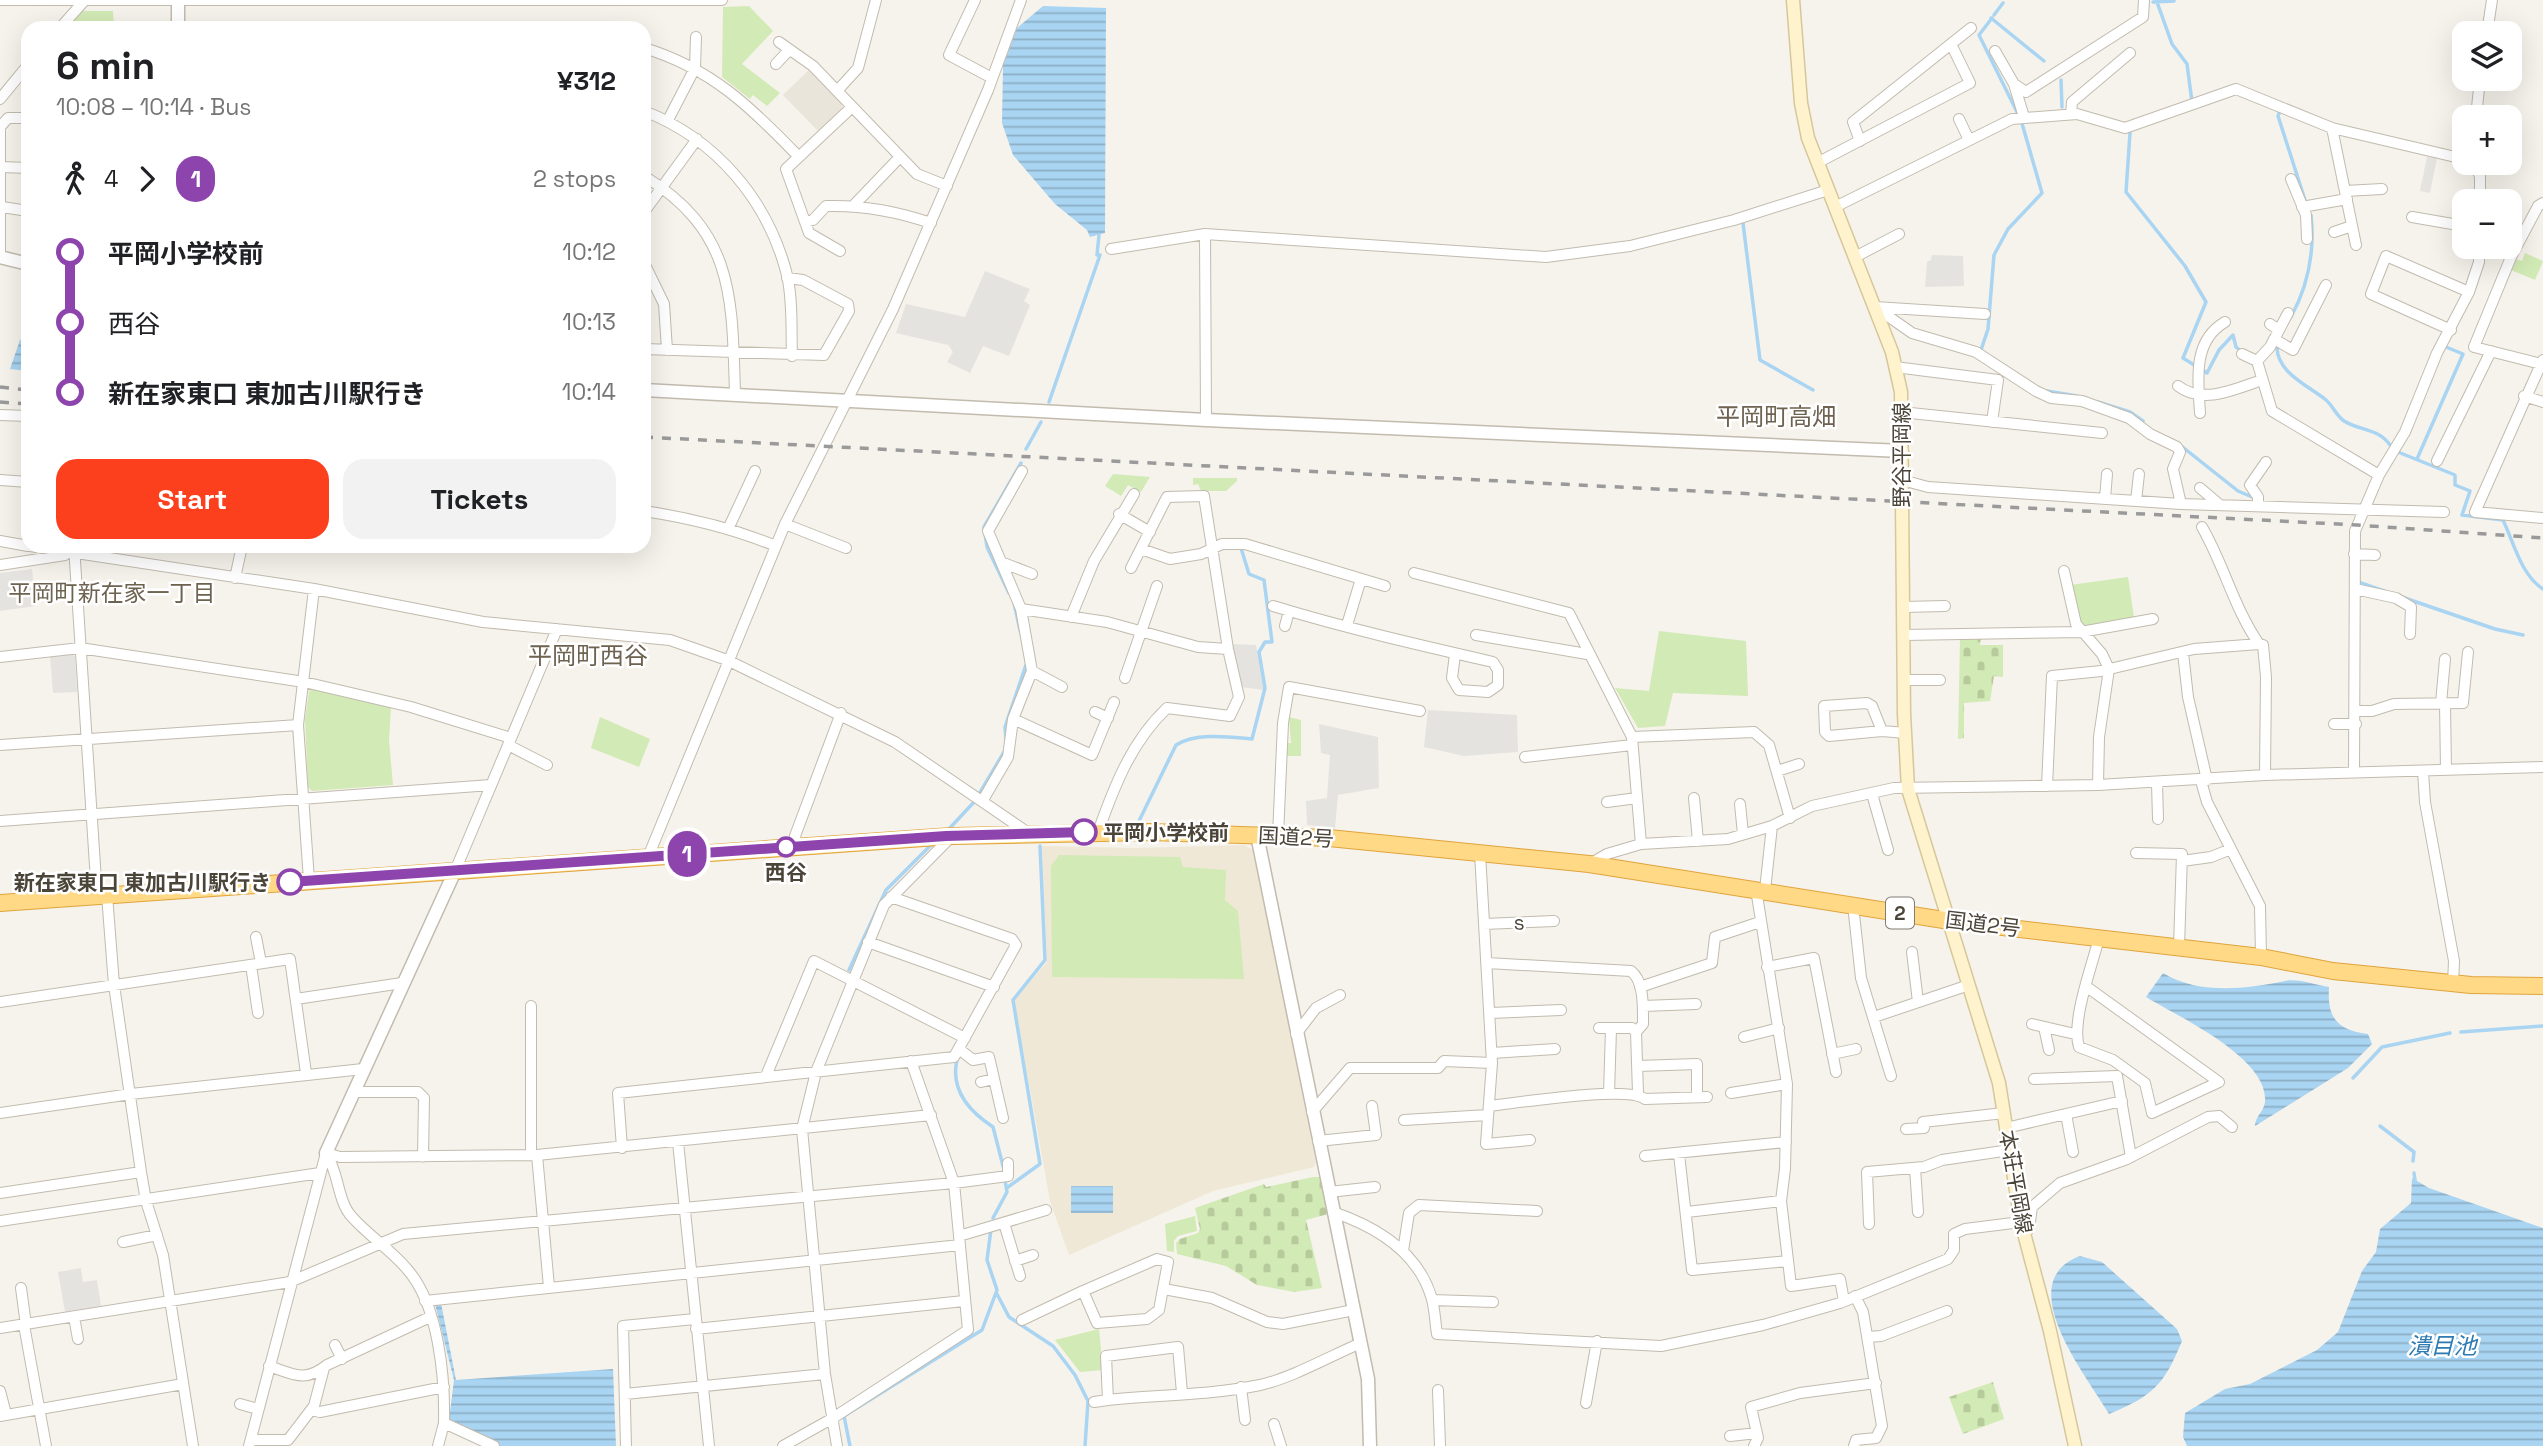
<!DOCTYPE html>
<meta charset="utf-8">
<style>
body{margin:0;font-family:"Space Grotesk","Noto Sans JP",sans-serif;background:#f2f2f2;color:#202124;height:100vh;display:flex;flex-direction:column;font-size:26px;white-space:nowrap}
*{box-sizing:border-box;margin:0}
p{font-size:23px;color:#757577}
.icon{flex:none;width:38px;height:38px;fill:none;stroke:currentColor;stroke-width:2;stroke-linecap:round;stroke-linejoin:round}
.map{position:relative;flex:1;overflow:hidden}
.details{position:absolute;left:21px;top:21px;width:630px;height:532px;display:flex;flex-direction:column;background:#fff;border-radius:21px;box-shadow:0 7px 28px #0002}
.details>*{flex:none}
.badge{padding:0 14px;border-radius:23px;font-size:24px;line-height:46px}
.fabs{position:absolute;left:2452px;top:21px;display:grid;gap:14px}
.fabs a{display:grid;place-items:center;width:70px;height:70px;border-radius:14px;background:#fff;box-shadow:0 7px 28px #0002;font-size:35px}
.map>.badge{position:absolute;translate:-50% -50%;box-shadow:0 0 0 4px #fff}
.legs{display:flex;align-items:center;gap:10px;height:77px;padding:0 35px;font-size:23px}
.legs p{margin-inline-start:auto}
.overview{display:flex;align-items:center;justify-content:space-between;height:119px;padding:0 35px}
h1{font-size:38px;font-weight:700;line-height:52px}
.button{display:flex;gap:14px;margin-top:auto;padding:14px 35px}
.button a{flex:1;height:80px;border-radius:21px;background:#fc3f1d;color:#fff;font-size:28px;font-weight:700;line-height:80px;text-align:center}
.button a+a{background:#f2f2f2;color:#202124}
ul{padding:0 35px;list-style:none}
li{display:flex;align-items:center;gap:24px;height:70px;font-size:26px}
li i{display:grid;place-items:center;width:10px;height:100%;margin:0 9px;background:currentColor}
li i::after{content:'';width:18px;height:18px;margin:-9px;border:5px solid;border-radius:50%;background:#fff}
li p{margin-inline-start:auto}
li:first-child i{background:linear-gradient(#0000 50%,currentColor 0)}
li:last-child i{background:linear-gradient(currentColor 50%,#0000 0)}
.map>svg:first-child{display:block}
.residential{fill:#eae5da}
.education{fill:#efe8d6}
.cemetery{fill:url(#cemetery-stones)}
.green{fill:#d2eab5}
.parking{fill:#e5e3e0}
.water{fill:url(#water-rules)}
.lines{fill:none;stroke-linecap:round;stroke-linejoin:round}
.stream{stroke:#a9d4f2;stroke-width:3.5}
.minor-casing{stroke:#c2bbae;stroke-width:12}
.tertiary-casing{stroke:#c2bbae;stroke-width:15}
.secondary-casing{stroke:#d6c79b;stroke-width:15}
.trunk-casing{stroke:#e0a43c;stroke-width:18}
.minor{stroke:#fff;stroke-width:10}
.tertiary{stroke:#fff;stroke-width:12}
.secondary{stroke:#fff3cd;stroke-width:12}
.trunk{stroke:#ffd985;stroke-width:16}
.rail{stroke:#9a9a9a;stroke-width:3.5;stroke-dasharray:9 9;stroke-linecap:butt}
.line-1-casing{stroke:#fff;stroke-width:16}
.line-1{stroke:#8e44ad;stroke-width:10}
.stop-1-dot{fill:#fff;stroke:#8e44ad;stroke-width:3.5}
.labels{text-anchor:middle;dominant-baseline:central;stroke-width:5;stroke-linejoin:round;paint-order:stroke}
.shield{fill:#fff;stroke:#817c74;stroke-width:2}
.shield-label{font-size:19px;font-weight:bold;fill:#4b4439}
.street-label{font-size:21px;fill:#4b4439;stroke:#fff}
.stop-label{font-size:21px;font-weight:bold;fill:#4b4439;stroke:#fff;text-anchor:start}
.neighbourhood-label{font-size:23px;fill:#6e6250;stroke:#fff}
.water-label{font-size:23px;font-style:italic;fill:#2e7ab2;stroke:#fff}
.quarter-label{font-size:24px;fill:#6e6250;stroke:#fff}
</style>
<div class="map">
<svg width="2543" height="1446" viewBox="0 0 2543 1446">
<defs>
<pattern id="cemetery-stones" width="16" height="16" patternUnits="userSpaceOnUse" patternTransform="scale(1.75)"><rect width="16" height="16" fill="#d2eab5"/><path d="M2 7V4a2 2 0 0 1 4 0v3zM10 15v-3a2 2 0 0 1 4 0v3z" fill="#b6ca9c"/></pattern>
<pattern id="water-rules" width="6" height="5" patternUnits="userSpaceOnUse" patternTransform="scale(1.75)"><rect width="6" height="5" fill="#a9d4f2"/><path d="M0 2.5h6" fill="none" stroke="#8caec5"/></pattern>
</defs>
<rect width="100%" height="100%" fill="#f6f3ec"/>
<path class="residential" d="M809,70L841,102L842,108L818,131L783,95Z"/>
<path class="education" d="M1244,845L1255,851L1316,1162L1314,1167L1213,1191L1069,1255L1050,1201L1014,1000L1047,962L1042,846L1135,848Z"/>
<path class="cemetery" d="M1981,638L1980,645H2003V677L1994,676L1990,701L1964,703V738L1958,739L1960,639Z
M1313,1177H1321L1328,1214L1306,1220L1322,1288L1294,1292L1257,1285L1226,1266L1177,1254L1176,1243L1180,1239L1198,1233L1200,1229L1195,1208L1264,1184L1266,1187Z
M1993,1382L2004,1419L1963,1434L1949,1397Z"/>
<path class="green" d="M749,6L773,31L742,64L780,93L767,106L753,95L750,99L722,77L723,7Z
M82,11H113L114,28H68Z
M2525,253L2543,261L2535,280L2511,270L2516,259L2522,261Z
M1113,474L1150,477L1141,492L1128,485L1121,496L1105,486Z
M1193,478H1237V481L1226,491H1201L1198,484L1193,485Z
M2128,577L2134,617L2085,626L2081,624L2070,585Z
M1659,631L1746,641L1748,696L1673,693L1665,726L1638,728L1615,688L1649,691Z
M314,689L391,708L389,740L393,785L312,791L308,787L305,719L309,691Z
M600,717L650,739L639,767L591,748Z
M1289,717L1301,720V756H1287L1286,743H1291Z
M1059,855L1180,857L1183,867L1226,870L1225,900L1238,911L1244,979L1052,977L1051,866Z
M1195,1216L1197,1231L1178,1236L1174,1241V1252L1167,1251L1165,1224Z
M1099,1329L1103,1370L1080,1372L1055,1340Z"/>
<path class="parking" d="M2427,157L2437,158L2430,193L2420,191Z
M1932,255L1963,256L1964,286L1925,287L1927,262L1931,260Z
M985,271L1030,289L1024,301L1030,305L1009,356L983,346L970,373L947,362L953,352L948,345L896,333L906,304L965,317Z
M32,569L36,606L0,611V573Z
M1232,644L1256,645L1264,690L1241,687Z
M71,653L75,657L77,692L53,693L50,656Z
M1428,710L1517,715L1518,752L1464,756L1424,747Z
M1319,724L1378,737L1379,788L1338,795L1335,828L1307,825L1306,801L1327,798L1330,755L1321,753Z
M81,1268L83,1282L97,1280L101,1306L65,1312L58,1272Z"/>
<path class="water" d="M1043,6L1106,8L1105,233L1090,237L1087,230L1055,204L1013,155L1002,123L1003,65L1017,28Z
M20,340H28V371L10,369Z
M2163,973C2199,995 2246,989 2285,981C2297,978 2316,985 2329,987C2327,1018 2337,1030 2368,1034L2372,1044L2348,1068L2255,1126C2255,1117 2264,1111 2265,1102C2269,1058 2179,1017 2146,997Z
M2412,1178L2429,1188L2543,1228V1446H2187L2183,1437L2185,1413L2225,1389L2250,1384L2317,1350L2338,1332L2362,1271L2376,1252L2380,1229L2411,1203Z
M1071,1186H1113V1213H1071Z
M2080,1256L2102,1262L2177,1329L2182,1341C2164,1385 2153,1396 2109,1414C2087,1376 2010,1282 2080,1256Z
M441,1303L456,1380L613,1369L616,1446H500L479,1433L449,1420L454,1380L435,1304Z"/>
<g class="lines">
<path class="stream" d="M2153,2L2174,1
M2157,2L2172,44L2187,64L2192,102
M1994,15L2003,3
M1991,18L2044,61
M1992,18L1979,35L2017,112
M2061,80L2062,107
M2280,111L2278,116L2305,200
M2130,133L2126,192L2185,266L2206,302L2183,358L2207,373L2219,350L2233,335L2236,347L2241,351
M1743,223L1760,360L1813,390
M2291,317C2309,284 2315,252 2311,215
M2277,347C2277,373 2309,386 2326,400C2333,406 2336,415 2344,421C2360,431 2378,428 2390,445
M1981,350L1988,329L1994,255L2008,229L2042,193L2021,120
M2047,391L2077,396
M1049,402L1100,255H1097L1099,235
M2098,402L2130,412L2143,421
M2180,445L2238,491L2252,497
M1026,449L1041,422
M2398,452L2455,475V485L2470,491L2462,515L2503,520C2514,543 2521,575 2543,589
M2417,459L2463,354L2446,347
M2358,582L2495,629L2523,635
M1009,593L987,547L984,527L1021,463
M1014,603L1020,630
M1006,741L1005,727L1026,665
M1139,821L1176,745C1196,732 1230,737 1252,739L1265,688L1259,652L1265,642H1272L1264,580L1249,574L1241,548
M948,830L975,801L1004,752
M849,970L886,890L934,842
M2461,1032L2543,1026
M957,1060C950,1090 970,1112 993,1127L1003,1166
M2353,1078L2382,1047L2450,1033
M2380,1126L2414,1152L2413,1161
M2414,1173L2415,1180
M1008,1187L1040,1164L1013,1000L1045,960L1040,846
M993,1218L1007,1192L1005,1180
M997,1294L1009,1317L1053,1346L1075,1375L1088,1401L1085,1446
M850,1446L844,1416L982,1330L997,1290L987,1260L991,1229"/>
<defs>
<path id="minor" d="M0,0H722
M975,0L949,55L992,78
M60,28L85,0
M2487,33L2492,0
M779,42L813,66L917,174L947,186
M644,48C711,68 752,108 799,157
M1995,51L2014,84L2024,117
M776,64L789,50
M2014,84L2026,92L2143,17L2144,0
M837,91L858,68L876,0
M0,99L28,65
M644,111C716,139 768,200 787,275C793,301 791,330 792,356
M2071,114L2072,102L2130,53
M2476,117L2480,79
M1959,119L1969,140
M668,120L695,68L696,37
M2332,128L2356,245
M1860,141L1853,122L1971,28
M1817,163L1970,83L1952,46
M2473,163L2480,176V201
M2,167L28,168
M644,176C735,232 732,298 735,394
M2291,179L2306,215L2307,239
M2345,191L2382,189
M2543,203L2538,206L2511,257L2474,347L2541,364L2543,360
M854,205L899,158
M2,207L28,211
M1835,207L2012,119L2077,114L2125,128L2236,89L2332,128L2464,159
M2302,207L2347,199
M644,212L697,139
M2412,217L2464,226
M805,222L813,220L826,206C863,205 896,211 931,223
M2334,232L2352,226
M1205,234L1206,420
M1111,249L1205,234L1546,257L1630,246L1734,220L1828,190
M840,251L809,233L786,169L851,108
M0,257V127L8,118H28
M1855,257L1899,234
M644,263L664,304L667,350
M2288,313L2270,347L2257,361L2272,411L2379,475
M1985,314L1875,307L1912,333L1976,352L2036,391L2051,398L2082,401L2129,418L2150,434L2177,447L2180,452L2173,469L2181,504
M2270,324L2279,330
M2451,330L2371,294L2386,256L2469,292
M2274,339L2293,350L2326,285
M644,349L824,355L849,311L848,304L803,280L787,278
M2242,354L2257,361
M2541,364L2475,512L2543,518
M1895,367L1998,380L1992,422
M2178,386C2203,405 2235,389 2262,380
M2524,396L2543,402
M1901,412L2102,433
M2200,413C2198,381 2192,341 2225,322
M0,415L28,416
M2437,461L2491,351
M0,480L28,482
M1902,480L1928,487L2181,504L2444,512
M2200,488L2220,505
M2105,499L2107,474
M2136,501L2139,474
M2258,505V497L2250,485L2266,462
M644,511C691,518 732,528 776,546
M1119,514L1150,532
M785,524L846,548
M729,527L755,471
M2202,527C2224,565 2234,608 2259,644
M0,541L28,546
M30,546L314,589L483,622L670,640L727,660L895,742L1027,832
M74,546L97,896
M1141,549L1170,559L1201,554L1222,544H1245L1385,586
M2354,554L2375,555
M1001,562L1032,574
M0,565L65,555
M2064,571L2076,624L2102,654L2109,669L2099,737L2098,785
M1414,573L1569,613L1632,737L1641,844
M235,578L242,546
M2355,589L2396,598L2411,607L2410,634
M1273,606C1345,628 1419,645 1493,662L1498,670V685L1488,692L1459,690L1452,678L1455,654
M1903,607L1945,606
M1021,609L1107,622L1198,647L1228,649
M1071,617L1094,561L1134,494
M1347,625L1361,579
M1285,626L1289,611
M1476,635L1587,654
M1904,635L2081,632L2153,619
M2183,653L2188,697L2207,780
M0,657L80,648L304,682L411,707L511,738
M1032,671L1062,687
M1125,678L1157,586
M1904,680H1940
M2441,703L2445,659
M2445,703L2446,770
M2356,711H2372L2394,704L2463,703L2468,652
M1095,712L1108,718
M1013,719L1092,755L1114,702
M2334,724H2356
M1882,731L1872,706L1867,703L1824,706L1825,732L1829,736L1882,731L1906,733
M1632,737L1754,732L1769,745L1790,818
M0,745L298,725
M508,745L547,765
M1525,757L1632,745
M1777,771L1799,764
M2423,771L2425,802L2454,961L2453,984
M2354,772L2355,531L2379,475L2405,432L2437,353L2469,292L2479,262V247
M2201,781L2207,802L2260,906L2261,957
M2157,783L2158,819
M2047,786L2052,676L2101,671L2194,649L2259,644L2263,645L2266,677L2265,775
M1872,794L1888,850
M1694,798L1698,841
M983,800L1008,757L1013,719L1032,671L1021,609L988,531L1022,471
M1607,802L1637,798
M1740,804L1743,834
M0,821L491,785
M1098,832C1114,787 1131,742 1167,708L1230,716L1239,697L1228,649L1204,496L1167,497L1131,568
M1278,836L1283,723L1289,687L1420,711
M797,847L795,836L841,713
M1480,853L1492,1063L1486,1144L1530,1140
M2136,853L2182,854L2179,947
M648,857L785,524L893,309L988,90L1021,0
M2182,861L2211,857L2231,849
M1590,864L1607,854L1641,844L1728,839L1772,826L1812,806L1894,788L2098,785L2265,775L2543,767
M455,871L557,629
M309,880L298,725L314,589
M1756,889L1787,1084L1785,1169L1781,1201L1791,1286L1840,1279L1844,1301
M1765,890L1772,826
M107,895L114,985L141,1172L146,1201L163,1255L193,1446
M1853,905L1861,978L1891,1076
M1484,924L1554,921
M256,937L261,963
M868,942L994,987
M1912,952L1918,1002
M1487,963L1631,971C1644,981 1643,1006 1643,1024L1636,1032L1638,1093
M251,965L258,1013
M1767,967L1814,958L1836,1072
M1640,987L1712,963L1715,937L1760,922
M2087,987L2219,1082L2152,1113L2145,1083L2113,1060L2079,1047C2071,1021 2092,966 2099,938
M296,999L402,983
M0,1002L290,959L306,1073
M1643,1006L1696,1004
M1491,1013L1561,1010
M1874,1017L1966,986
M2032,1024L2075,1034
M2044,1027L2049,1050
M1599,1028H1632L1636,1032
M1296,1034L1316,1008L1340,995
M1744,1037L1779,1028
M959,1049L973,1060L989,1057L1003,1118
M1492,1053L1555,1049
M1832,1054L1856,1049
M1638,1066L1697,1064V1097
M766,1076L814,961L965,1038
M2034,1079L2117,1076L2131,1157
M981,1082L994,1079
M353,1092H418L424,1098L423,1157
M1731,1093L1787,1084
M1609,1094L1611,1029
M1489,1106C1518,1103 1627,1085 1645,1099L1707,1097
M1312,1112L1350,1068H1438L1444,1061L1492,1063
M0,1113L131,1094L363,1069
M2066,1114L2073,1152
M1404,1120L1488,1115
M2006,1128L2122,1101
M1906,1129L1924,1128L1923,1122L2004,1113
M1318,1141L1376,1135L1372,1106
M678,1142L709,1446
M622,1148L618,1093L954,1057L1016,945L1012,939L891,897
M326,1153L340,1157L537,1155L931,1115
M326,1153C339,1172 337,1201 352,1217C369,1236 391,1250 407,1269C439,1305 445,1378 444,1423L494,1446
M1679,1154L1692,1270L1787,1261
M531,1155V1006
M537,1155L549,1287
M1645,1156L1786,1142
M1915,1168L1918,1212
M1329,1192L1375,1187
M0,1193L141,1172
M1333,1212C1374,1226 1417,1251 1431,1296C1435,1308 1435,1322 1437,1334L1661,1346L1763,1325L1840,1303L1948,1259L1954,1250V1234L1965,1229L2021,1222
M1687,1212L1781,1201
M0,1221L320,1173
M1004,1223L1020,1276
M1869,1224L1867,1172L1924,1167L1942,1160L2010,1150
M2024,1232L2029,1229L2032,1207L2060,1183L2127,1159L2208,1117L2219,1116L2232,1127
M959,1236L1046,1210
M123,1242L157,1235
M1403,1251L1409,1213L1419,1205L1537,1211
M1157,1259L1168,1262L1159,1310L1147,1319L1097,1323L1083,1291Z
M1015,1261L1033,1255
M21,1288L26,1325
M1164,1289L1212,1298L1267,1322L1283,1324L1354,1310
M1432,1300L1493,1302
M425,1301L960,1245
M74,1317L78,1339
M1022,1320L1083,1291
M24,1325L46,1446
M0,1328L290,1282L403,1234L954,1183L1008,1176V1163
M696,1329L964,1301
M1868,1337L1881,1336L1947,1311
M335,1345L342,1359
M269,1366C293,1374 305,1383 327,1365L430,1317
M1241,1387L1245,1420
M1438,1390L1440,1446
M0,1391L6,1414
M1182,1393L1178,1347L1106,1356L1108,1400C1158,1395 1211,1395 1260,1385C1292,1378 1330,1356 1361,1343
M625,1394L825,1374
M1094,1402L1108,1400
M1586,1403L1597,1341
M240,1404L258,1409
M311,1410L320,1412L444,1387
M0,1416L183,1384
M1274,1424L1281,1446
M1730,1436L1757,1433
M251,1440H288L314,1406L324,1368
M249,1446L326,1153
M438,1446L444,1423
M626,1446L623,1326L695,1319
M783,1446L833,1418L968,1330L954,1183L911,1061
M837,1446L825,1374L802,1129L816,1072L884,905L951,837
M1754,1446L1758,1438L1751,1407L1800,1393L1876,1383
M1854,1446L1856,1440L1876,1438L1882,1426L1863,1312L1855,1296"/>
<path id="tertiary" d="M178,28V2
M0,257L28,264
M644,390L1206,420L1902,451
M1257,835L1368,1379L1370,1446
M326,1153L455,871"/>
<path id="secondary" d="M1793,0L1801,103L1808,138L1892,352L1901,392L1904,714L1908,789L1999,1083L2021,1222L2050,1331L2075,1446"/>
<path id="trunk" d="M0,903L952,836L1150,832L1329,838L1589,864L1950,921L2261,957L2333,971L2471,985L2543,986"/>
</defs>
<use href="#minor" class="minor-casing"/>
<use href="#tertiary" class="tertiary-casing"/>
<use href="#secondary" class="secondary-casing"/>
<use href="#trunk" class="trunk-casing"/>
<use href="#minor" class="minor"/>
<use href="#tertiary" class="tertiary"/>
<use href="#secondary" class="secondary"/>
<use href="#trunk" class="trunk"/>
<path class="rail" d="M0,387L28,390
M0,402L28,404
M644,437L2357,525L2543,538"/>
</g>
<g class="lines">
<defs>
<path id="line-1" d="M290,882L946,836L1084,832"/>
</defs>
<use href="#line-1" class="line-1-casing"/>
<use href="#line-1" class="line-1"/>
</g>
<g class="stop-1-dot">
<circle cx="1084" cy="832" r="12"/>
<circle cx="786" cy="847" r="9"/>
<circle cx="290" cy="882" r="12"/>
</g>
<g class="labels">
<rect class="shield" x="1886" y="897.5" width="28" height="31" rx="5"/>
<g class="shield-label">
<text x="1900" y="913">2</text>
</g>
<g class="street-label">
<text transform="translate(1901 455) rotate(-90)">野谷平岡線</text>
<text transform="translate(1296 837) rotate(3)">国道2号</text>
<text transform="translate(1519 922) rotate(-2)">s</text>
<text transform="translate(1983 924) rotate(7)">国道2号</text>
<text transform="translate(2016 1182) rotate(80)">本荘平岡線</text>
</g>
<g class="stop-label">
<text x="1103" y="832">平岡小学校前</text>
<text x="786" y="872" text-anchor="middle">西谷</text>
<text x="271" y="882" text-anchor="end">新在家東口 東加古川駅行き</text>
</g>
<g class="neighbourhood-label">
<text x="112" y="593">平岡町新在家一丁目</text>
</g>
<g class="water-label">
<text x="2442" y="1346">潰目池</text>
</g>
<g class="quarter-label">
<text x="1776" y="416">平岡町高畑</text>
<text x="588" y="655">平岡町西谷</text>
</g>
</g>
</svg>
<div class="fabs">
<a><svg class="icon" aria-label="layers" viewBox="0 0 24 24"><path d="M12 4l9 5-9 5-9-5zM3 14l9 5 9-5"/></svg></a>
<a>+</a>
<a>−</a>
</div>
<b class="badge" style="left:687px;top:854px;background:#8e44ad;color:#fff">1</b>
<section class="details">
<div class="overview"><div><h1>6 min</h1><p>10:08 – 10:14 · Bus</p></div><b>¥312</b></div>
<div class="legs"><svg class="icon" aria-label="walk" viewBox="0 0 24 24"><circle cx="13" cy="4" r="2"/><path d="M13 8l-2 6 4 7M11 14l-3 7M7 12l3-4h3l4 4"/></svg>4<svg class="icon" aria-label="forward" viewBox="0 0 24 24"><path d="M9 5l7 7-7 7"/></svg><b class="badge" style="background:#8e44ad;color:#fff">1</b><p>2 stops</p></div>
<ul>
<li><i style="color:#8e44ad"></i><b>平岡小学校前</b><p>10:12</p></li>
<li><i style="color:#8e44ad"></i><span>西谷</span><p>10:13</p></li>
<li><i style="color:#8e44ad"></i><b>新在家東口 東加古川駅行き</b><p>10:14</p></li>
</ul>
<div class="button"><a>Start</a><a>Tickets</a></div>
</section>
</div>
